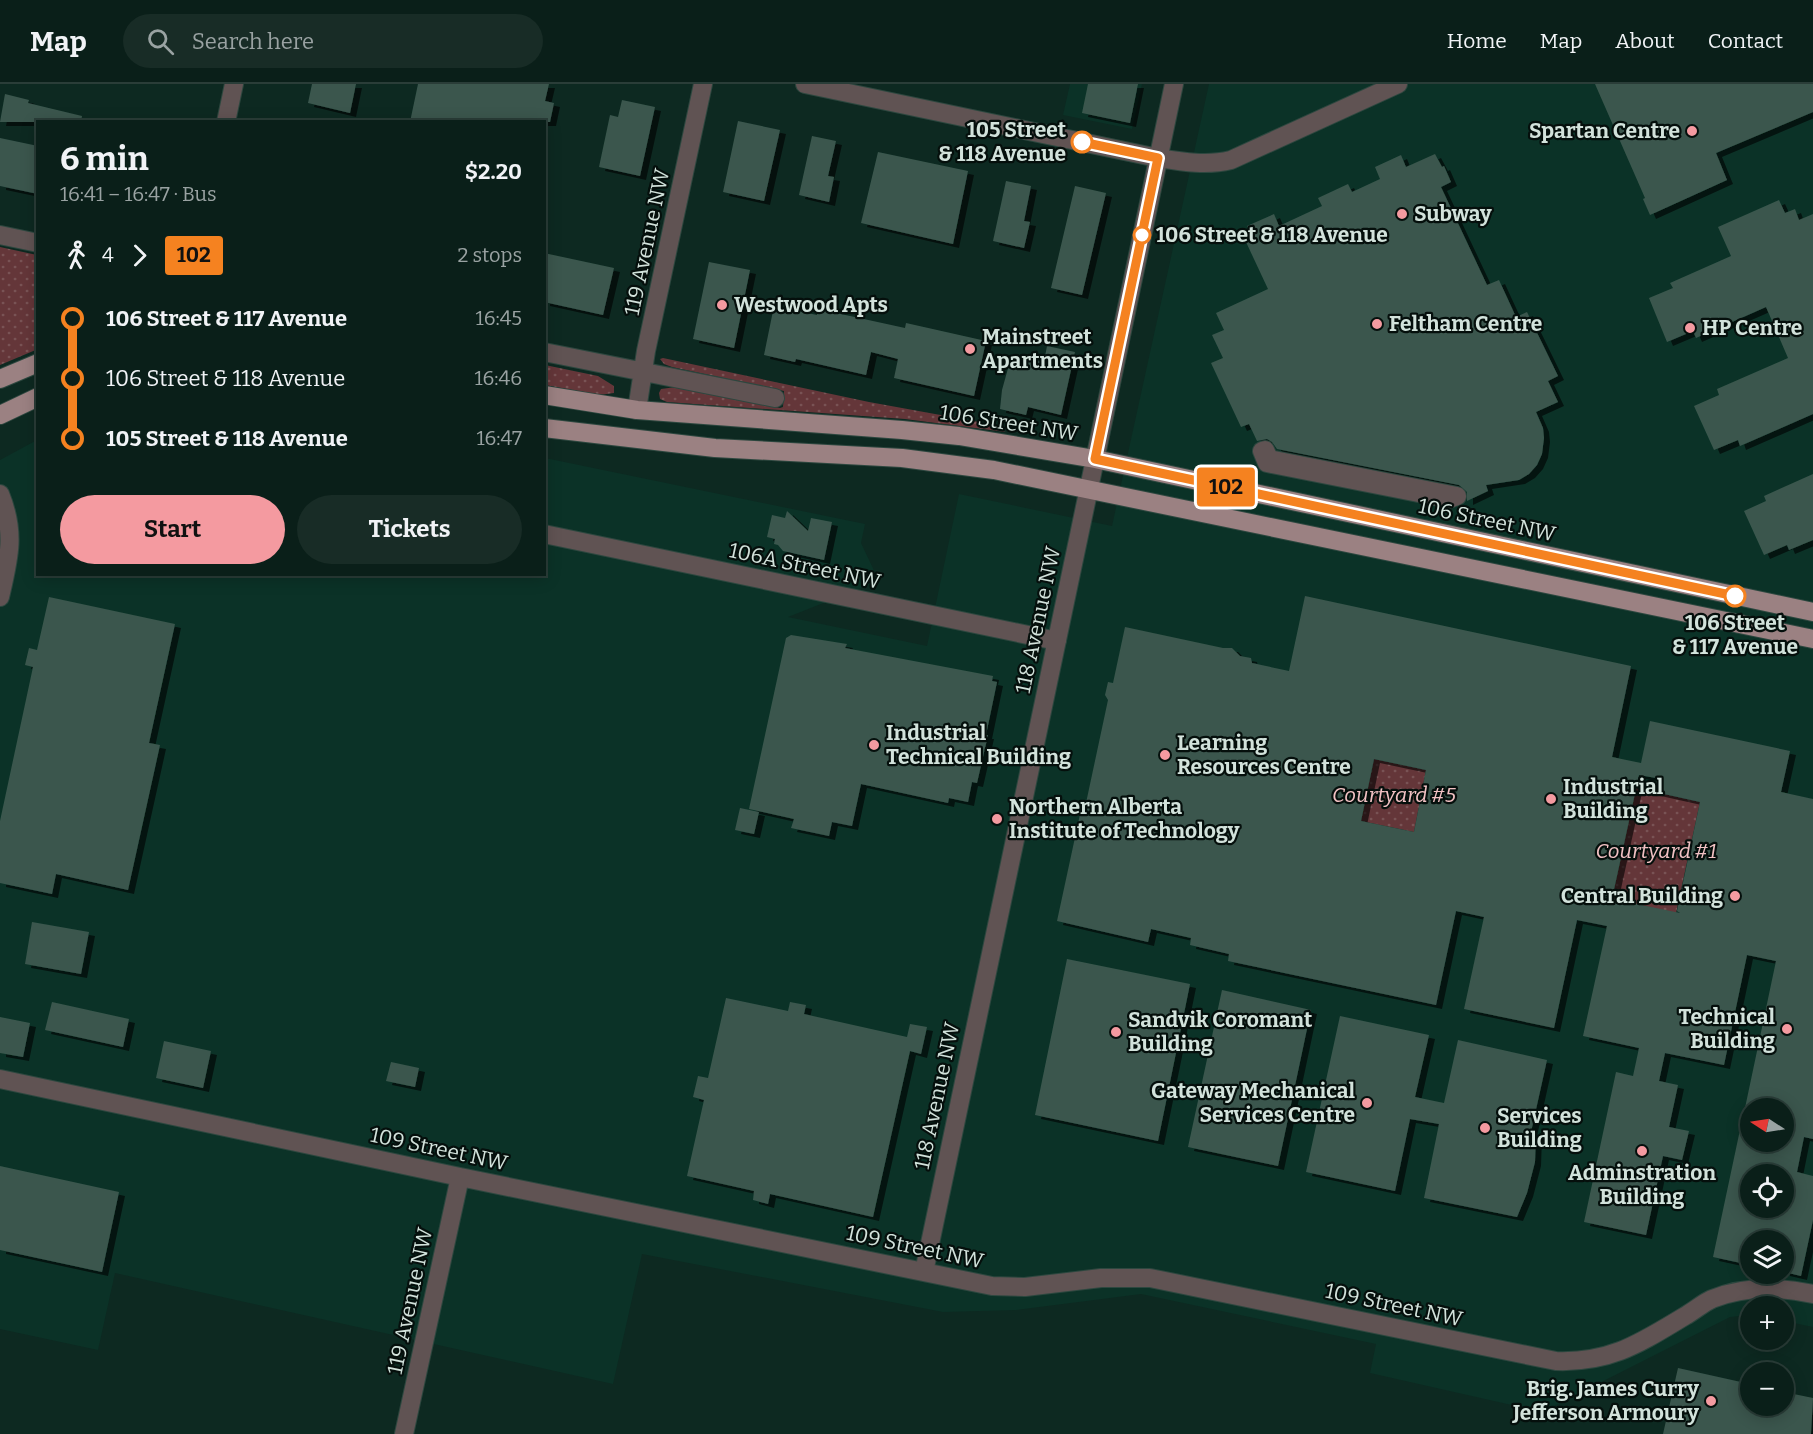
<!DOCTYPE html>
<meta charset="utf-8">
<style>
body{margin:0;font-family:Bitter,serif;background:#182c26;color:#f1f3f6;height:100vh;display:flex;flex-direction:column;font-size:22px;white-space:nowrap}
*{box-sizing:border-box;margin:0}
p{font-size:20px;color:#99a2a2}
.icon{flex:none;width:33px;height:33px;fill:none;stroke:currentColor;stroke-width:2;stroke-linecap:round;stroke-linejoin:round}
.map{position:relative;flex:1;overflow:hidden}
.panel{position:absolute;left:36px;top:36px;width:510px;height:456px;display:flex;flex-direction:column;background:#0a1f19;border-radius:0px;box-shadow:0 3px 15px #0003,0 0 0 2px #2a3d38}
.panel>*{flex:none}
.badge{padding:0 12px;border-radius:4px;font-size:21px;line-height:39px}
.needle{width:39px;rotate:282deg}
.controls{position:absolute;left:1740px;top:1014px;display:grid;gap:12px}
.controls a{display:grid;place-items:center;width:54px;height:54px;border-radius:50%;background:#0a1f19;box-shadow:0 3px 15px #0003,0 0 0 2px #2a3d38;font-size:30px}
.map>.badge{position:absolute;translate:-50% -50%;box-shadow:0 0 0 3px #fff}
.legs{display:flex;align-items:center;gap:9px;height:66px;padding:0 24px;font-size:20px}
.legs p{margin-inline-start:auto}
.summary{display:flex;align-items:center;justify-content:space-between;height:102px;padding:0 24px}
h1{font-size:33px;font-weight:700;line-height:45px}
.action{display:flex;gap:12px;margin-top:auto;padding:12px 24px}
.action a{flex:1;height:69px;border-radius:36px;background:#f49aa0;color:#111;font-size:24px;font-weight:700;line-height:69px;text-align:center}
.action a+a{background:#182c26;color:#f1f3f6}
ul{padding:0 24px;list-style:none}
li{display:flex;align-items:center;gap:21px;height:60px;font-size:22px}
li i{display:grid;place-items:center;width:9px;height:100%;margin:0 8px;background:currentColor}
li i::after{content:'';width:15px;height:15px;margin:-8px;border:4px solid;border-radius:50%;background:#0a1f19}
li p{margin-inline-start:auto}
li:first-child i{background:linear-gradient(#0000 50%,currentColor 0)}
li:last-child i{background:linear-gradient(currentColor 50%,#0000 0)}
header{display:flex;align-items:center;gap:36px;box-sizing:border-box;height:84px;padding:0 30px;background:#0a1f19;border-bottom:2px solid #2a3d38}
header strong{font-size:28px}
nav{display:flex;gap:33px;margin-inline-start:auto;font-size:21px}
.search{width:420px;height:54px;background:#182c26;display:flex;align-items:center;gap:15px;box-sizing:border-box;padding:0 21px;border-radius:33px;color:#99a2a2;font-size:22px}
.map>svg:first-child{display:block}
.built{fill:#0b3227;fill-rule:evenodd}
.grass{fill:url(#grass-dots)}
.building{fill:#3a574d;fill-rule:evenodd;filter:url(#shadow)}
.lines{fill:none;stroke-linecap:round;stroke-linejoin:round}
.minor-casing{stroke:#2d473f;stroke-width:20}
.major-casing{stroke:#2d473f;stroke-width:20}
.minor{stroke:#605353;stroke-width:18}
.major{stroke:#9b8182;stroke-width:18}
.line-1-casing{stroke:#fff;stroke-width:14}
.line-1{stroke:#f58220;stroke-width:9}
.poi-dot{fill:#f49aa0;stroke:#050f0c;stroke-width:2}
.stop-1-dot{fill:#fff;stroke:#f58220;stroke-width:3}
.labels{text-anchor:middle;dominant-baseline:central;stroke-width:4.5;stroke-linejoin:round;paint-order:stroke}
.stop-label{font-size:21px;font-weight:bold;fill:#d2e2db;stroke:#050f0c;text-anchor:end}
.poi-label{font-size:21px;font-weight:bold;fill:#d2e2db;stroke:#050f0c;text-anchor:start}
.street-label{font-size:21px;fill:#d2e2db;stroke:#050f0c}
.park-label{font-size:21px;font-style:italic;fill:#f2c2c4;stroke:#050f0c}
</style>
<header>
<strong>Map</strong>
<div class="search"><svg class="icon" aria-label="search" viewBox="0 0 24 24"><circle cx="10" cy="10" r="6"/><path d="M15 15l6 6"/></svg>Search here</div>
<nav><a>Home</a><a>Map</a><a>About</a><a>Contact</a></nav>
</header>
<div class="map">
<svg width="1813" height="1350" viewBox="0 0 1813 1350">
<defs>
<pattern id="grass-dots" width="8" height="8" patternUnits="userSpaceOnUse" patternTransform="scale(1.5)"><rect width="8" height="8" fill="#643639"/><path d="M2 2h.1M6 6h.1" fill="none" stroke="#795355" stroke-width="1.8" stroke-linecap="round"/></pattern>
<filter id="shadow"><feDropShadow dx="6" dy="4" stdDeviation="0" flood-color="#0009"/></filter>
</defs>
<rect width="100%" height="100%" fill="#0d2921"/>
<path class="built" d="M1070,0H1142L1132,45L1063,31Z
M1209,0H1813V1243L1784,1237V1222H1750V1231L1730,1233L1542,1328L1370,1289L1376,1260L1141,1210L1016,1226L943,1228L642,1170L613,1300L115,1189L98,1266L0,1245V376L37,356L38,490H544L545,374L865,440L861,459L879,497L788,533L927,562L959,410L1112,442ZM1750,1024H1784V1058H1750ZM1750,1090H1784V1124H1750ZM1750,1156H1784V1190H1750Z"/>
<path class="grass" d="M0,163L37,171L38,265L0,281Z
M663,274L869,318L979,338L1006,348L905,335L667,318L660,315L659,309L661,305L676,303L780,324L783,323L784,307L672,283L664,280L660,275Z
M545,281L598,292L614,302V309L599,311L545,301Z
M1374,675L1426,686L1414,748L1361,737Z
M1636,704L1700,718L1676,829L1612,815Z"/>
<path class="building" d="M312,0H356L350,29L308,19Z
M418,0H549L545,17L554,19L550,38H469L454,34L453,38H410Z
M1088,0H1138L1130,39L1082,29Z
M1595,0H1813V28L1716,69L1727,96L1650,131L1643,115L1645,114Z
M5,10L29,16L28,19L82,32L81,38H0Z
M622,16L655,23L640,92L599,83L610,31L618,33Z
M738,37L780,46L764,117L723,108Z
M812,52L836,57L828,92L834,93L829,118L799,111Z
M0,54L38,62V110L0,102Z
M878,68L968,87L953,160L861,139Z
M1435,70L1442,83L1444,82L1451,98L1441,103L1487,201L1499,196L1516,233L1527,228L1558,292L1548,297L1558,318L1536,328L1543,344L1544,354L1542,370L1537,381L1529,390L1519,396L1486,401L1488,407L1467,417V408L1459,401L1277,365L1272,358L1267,355L1257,357L1249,340L1241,343L1211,279L1223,274L1212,251L1224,246L1216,229L1268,205L1246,158L1253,154L1247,142L1274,130L1279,142L1322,122L1318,114L1348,100L1352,108L1380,95L1375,83L1401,71L1406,83Z
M1006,97L1031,102L1024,137L1030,138L1024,164L993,157Z
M1075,102L1106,109L1082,211L1051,204Z
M1779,116L1785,129L1795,125L1799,136L1813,130V330L1740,362L1738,356L1714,366L1694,322L1719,311L1717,305L1788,274L1766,223L1696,254L1693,247L1667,258L1649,214L1673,204L1670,199L1731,172L1718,143Z
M544,169L614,184L603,231L544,218Z
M709,178L750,186L734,264L693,255Z
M774,222L817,231L818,225L905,244L906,239L986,257L974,312L894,294L898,275L871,268L866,291L796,275L795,278L764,271Z
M1047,262L1075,268L1061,331L1028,323L1026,331L1000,325L1002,306L1012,270L1044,278Z
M1813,390V456L1789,466L1787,461L1764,471L1744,427L1766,417L1764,412Z
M787,427L808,447L811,434L832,438L824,476L783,467L778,461L774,460L775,455L767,453L772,431L785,434Z
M1305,512L1631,582L1612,673L1641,679L1650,637L1790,667L1781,708L1813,715V1055L1804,1053L1797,1088L1813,1092V1136L1801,1192L1784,1188V1156H1750V1181L1713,1173L1744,1027L1750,1028V1058H1784V1024H1745L1776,877L1747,871L1724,981L1665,969L1659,997L1678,1001L1669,1043L1689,1047L1682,1076L1663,1072L1646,1151L1584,1138L1616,988L1633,992L1639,964L1583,952L1607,842L1577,836L1554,944L1464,925L1484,833L1456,827L1436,921L1228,877L1229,870L1190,861L1191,854L1151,845L1148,858L1057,837L1082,721L1086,719L1108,616L1105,611L1108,598L1113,599L1125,543L1223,564H1232L1240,572L1251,574L1252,579L1289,587ZM1374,675L1426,686L1414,748L1361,737ZM1639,691L1656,694L1655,708L1700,718L1677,827L1680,829L1603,813L1613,810ZM1750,1090H1784V1124H1750Z
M49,513L175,540L149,659L160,661L128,806L56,790L52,810L0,799V737L33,583L25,581L29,564L37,566Z
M791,551L847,560L845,564L993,592L992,597L997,598L986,651H988L977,699L972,698L968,718L949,714L948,719L861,700L852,742L832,738L829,752L791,744L794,735L749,725L786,554Z
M740,724L759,728L754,750L735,746Z
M32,838L89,848L81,890L25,880Z
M1067,875L1190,900L1158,1057L1035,1031Z
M1222,906L1311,926L1278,1082L1188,1063Z
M726,914L788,927L790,918L806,921L804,930L907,953L910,940L927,943L921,970L910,967L873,1133L770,1110L768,1120L753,1116L754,1107L687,1092L704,1016L693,1013L698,992L708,994Z
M52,918L129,935L123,963L45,946Z
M1340,932L1429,951L1415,1013L1444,1019L1458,956L1547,976L1531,1048L1536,1050L1535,1078L1527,1109L1517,1133L1424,1114L1439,1040L1410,1035L1395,1107L1306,1088Z
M0,933L30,939L23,973L0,969Z
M164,957L211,967L203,1004L156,994Z
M391,978L419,984L415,1003L386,997Z
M0,1082L119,1108L102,1188L0,1166Z
M1678,1284L1750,1300V1322H1784V1308L1813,1314L1811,1350H1663Z"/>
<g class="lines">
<defs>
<path id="minor" d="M805,0L1158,74C1183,78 1207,82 1231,76L1398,0
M226,38L234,0
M0,151L38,159
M544,268L775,314
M637,326L646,267L703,0
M1265,366L1269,375L1457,412L1449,415L1267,379L1262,367Z
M0,410C16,449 9,474 0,513
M544,450L1057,557
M0,995L460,1093L992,1202L1025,1203L1101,1194H1150L1556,1277C1611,1279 1640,1259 1685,1232C1694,1227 1703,1219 1712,1215C1744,1202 1781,1203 1813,1210
M924,1188L1174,0
M404,1350L460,1093"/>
<path id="major" d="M0,295L38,279
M544,311L637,326L902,346L959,352L1095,375L1813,528
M0,331L38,313
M544,344L715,364L902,374L994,386L1813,555"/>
</defs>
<use href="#minor" class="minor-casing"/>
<use href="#major" class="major-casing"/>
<use href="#minor" class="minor"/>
<use href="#major" class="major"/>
</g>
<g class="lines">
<defs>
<path id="line-1" d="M1082,58L1158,74L1095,375L1735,512"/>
</defs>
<use href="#line-1" class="line-1-casing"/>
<use href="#line-1" class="line-1"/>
</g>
<g class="poi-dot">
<circle cx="1692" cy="47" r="6"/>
<circle cx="1402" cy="130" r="6"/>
<circle cx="722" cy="221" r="6"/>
<circle cx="1377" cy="240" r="6"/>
<circle cx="1690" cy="244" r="6"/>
<circle cx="970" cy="265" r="6"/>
<circle cx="874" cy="661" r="6"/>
<circle cx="1165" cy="671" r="6"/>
<circle cx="1551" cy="715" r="6"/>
<circle cx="997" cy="735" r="6"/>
<circle cx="1735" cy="812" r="6"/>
<circle cx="1787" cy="945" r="6"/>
<circle cx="1116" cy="948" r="6"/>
<circle cx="1367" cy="1019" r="6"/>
<circle cx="1485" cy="1044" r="6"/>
<circle cx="1642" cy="1067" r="6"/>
<circle cx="1711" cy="1317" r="6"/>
</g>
<g class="stop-1-dot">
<circle cx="1082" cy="58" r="10"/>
<circle cx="1142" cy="151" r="8"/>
<circle cx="1735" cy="512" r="10"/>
</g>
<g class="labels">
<g class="stop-label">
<text x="1066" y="46">105 Street<tspan x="1066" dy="24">&amp; 118 Avenue</tspan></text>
<text x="1156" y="151" text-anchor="start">106 Street &amp; 118 Avenue</text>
<text x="1735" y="539" text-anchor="middle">106 Street<tspan x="1735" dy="24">&amp; 117 Avenue</tspan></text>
</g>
<g class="poi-label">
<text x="1680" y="47" text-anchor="end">Spartan Centre</text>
<text x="1414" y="130">Subway</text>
<text x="734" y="221">Westwood Apts</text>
<text x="1389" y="240">Feltham Centre</text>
<text x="1702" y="244">HP Centre</text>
<text x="982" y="253">Mainstreet<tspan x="982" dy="24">Apartments</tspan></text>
<text x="886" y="649">Industrial<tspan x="886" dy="24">Technical Building</tspan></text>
<text x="1177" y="659">Learning<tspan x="1177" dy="24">Resources Centre</tspan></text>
<text x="1563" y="703">Industrial<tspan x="1563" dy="24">Building</tspan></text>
<text x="1009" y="723">Northern Alberta<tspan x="1009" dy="24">Institute of Technology</tspan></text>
<text x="1723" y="812" text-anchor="end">Central Building</text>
<text x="1775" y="933" text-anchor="end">Technical<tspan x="1775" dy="24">Building</tspan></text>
<text x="1128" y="936">Sandvik Coromant<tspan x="1128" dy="24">Building</tspan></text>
<text x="1355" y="1007" text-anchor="end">Gateway Mechanical<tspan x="1355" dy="24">Services Centre</tspan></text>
<text x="1497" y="1032">Services<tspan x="1497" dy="24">Building</tspan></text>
<text x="1642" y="1089" text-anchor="middle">Adminstration<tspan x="1642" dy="24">Building</tspan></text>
<text x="1699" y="1305" text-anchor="end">Brig. James Curry<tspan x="1699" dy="24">Jefferson Armoury</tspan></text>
</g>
<g class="street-label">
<text transform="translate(647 158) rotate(-78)">119 Avenue NW</text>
<text transform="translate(1009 339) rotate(9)">106 Street NW</text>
<text transform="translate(1487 436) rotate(12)">106 Street NW</text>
<text transform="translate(805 482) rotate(12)">106A Street NW</text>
<text transform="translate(1038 536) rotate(-78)">118 Avenue NW</text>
<text transform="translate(937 1012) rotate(-78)">118 Avenue NW</text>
<text transform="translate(439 1065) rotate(12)">109 Street NW</text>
<text transform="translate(915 1163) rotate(12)">109 Street NW</text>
<text transform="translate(410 1217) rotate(-78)">119 Avenue NW</text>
<text transform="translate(1394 1221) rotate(12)">109 Street NW</text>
</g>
<g class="park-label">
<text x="1394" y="711">Courtyard #5</text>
<text x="1656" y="767">Courtyard #1</text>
</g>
</g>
</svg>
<div class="controls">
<a><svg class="needle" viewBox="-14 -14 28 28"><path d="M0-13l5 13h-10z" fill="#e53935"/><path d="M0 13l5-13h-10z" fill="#99a2a2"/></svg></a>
<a><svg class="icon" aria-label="locate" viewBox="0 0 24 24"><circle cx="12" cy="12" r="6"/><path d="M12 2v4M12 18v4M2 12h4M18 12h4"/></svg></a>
<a><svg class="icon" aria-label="layers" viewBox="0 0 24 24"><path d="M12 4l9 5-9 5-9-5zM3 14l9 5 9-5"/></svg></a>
<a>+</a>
<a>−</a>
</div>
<b class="badge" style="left:1226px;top:403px;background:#f58220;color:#111">102</b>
<section class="panel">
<div class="summary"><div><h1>6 min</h1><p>16:41 – 16:47 · Bus</p></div><b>$2.20</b></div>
<div class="legs"><svg class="icon" aria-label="walk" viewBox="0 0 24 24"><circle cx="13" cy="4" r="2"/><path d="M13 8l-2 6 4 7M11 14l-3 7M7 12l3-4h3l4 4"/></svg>4<svg class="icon" aria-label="forward" viewBox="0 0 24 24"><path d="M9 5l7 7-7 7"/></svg><b class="badge" style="background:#f58220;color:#111">102</b><p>2 stops</p></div>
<ul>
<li><i style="color:#f58220"></i><b>106 Street &amp; 117 Avenue</b><p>16:45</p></li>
<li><i style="color:#f58220"></i><span>106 Street &amp; 118 Avenue</span><p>16:46</p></li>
<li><i style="color:#f58220"></i><b>105 Street &amp; 118 Avenue</b><p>16:47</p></li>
</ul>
<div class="action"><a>Start</a><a>Tickets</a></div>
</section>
</div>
